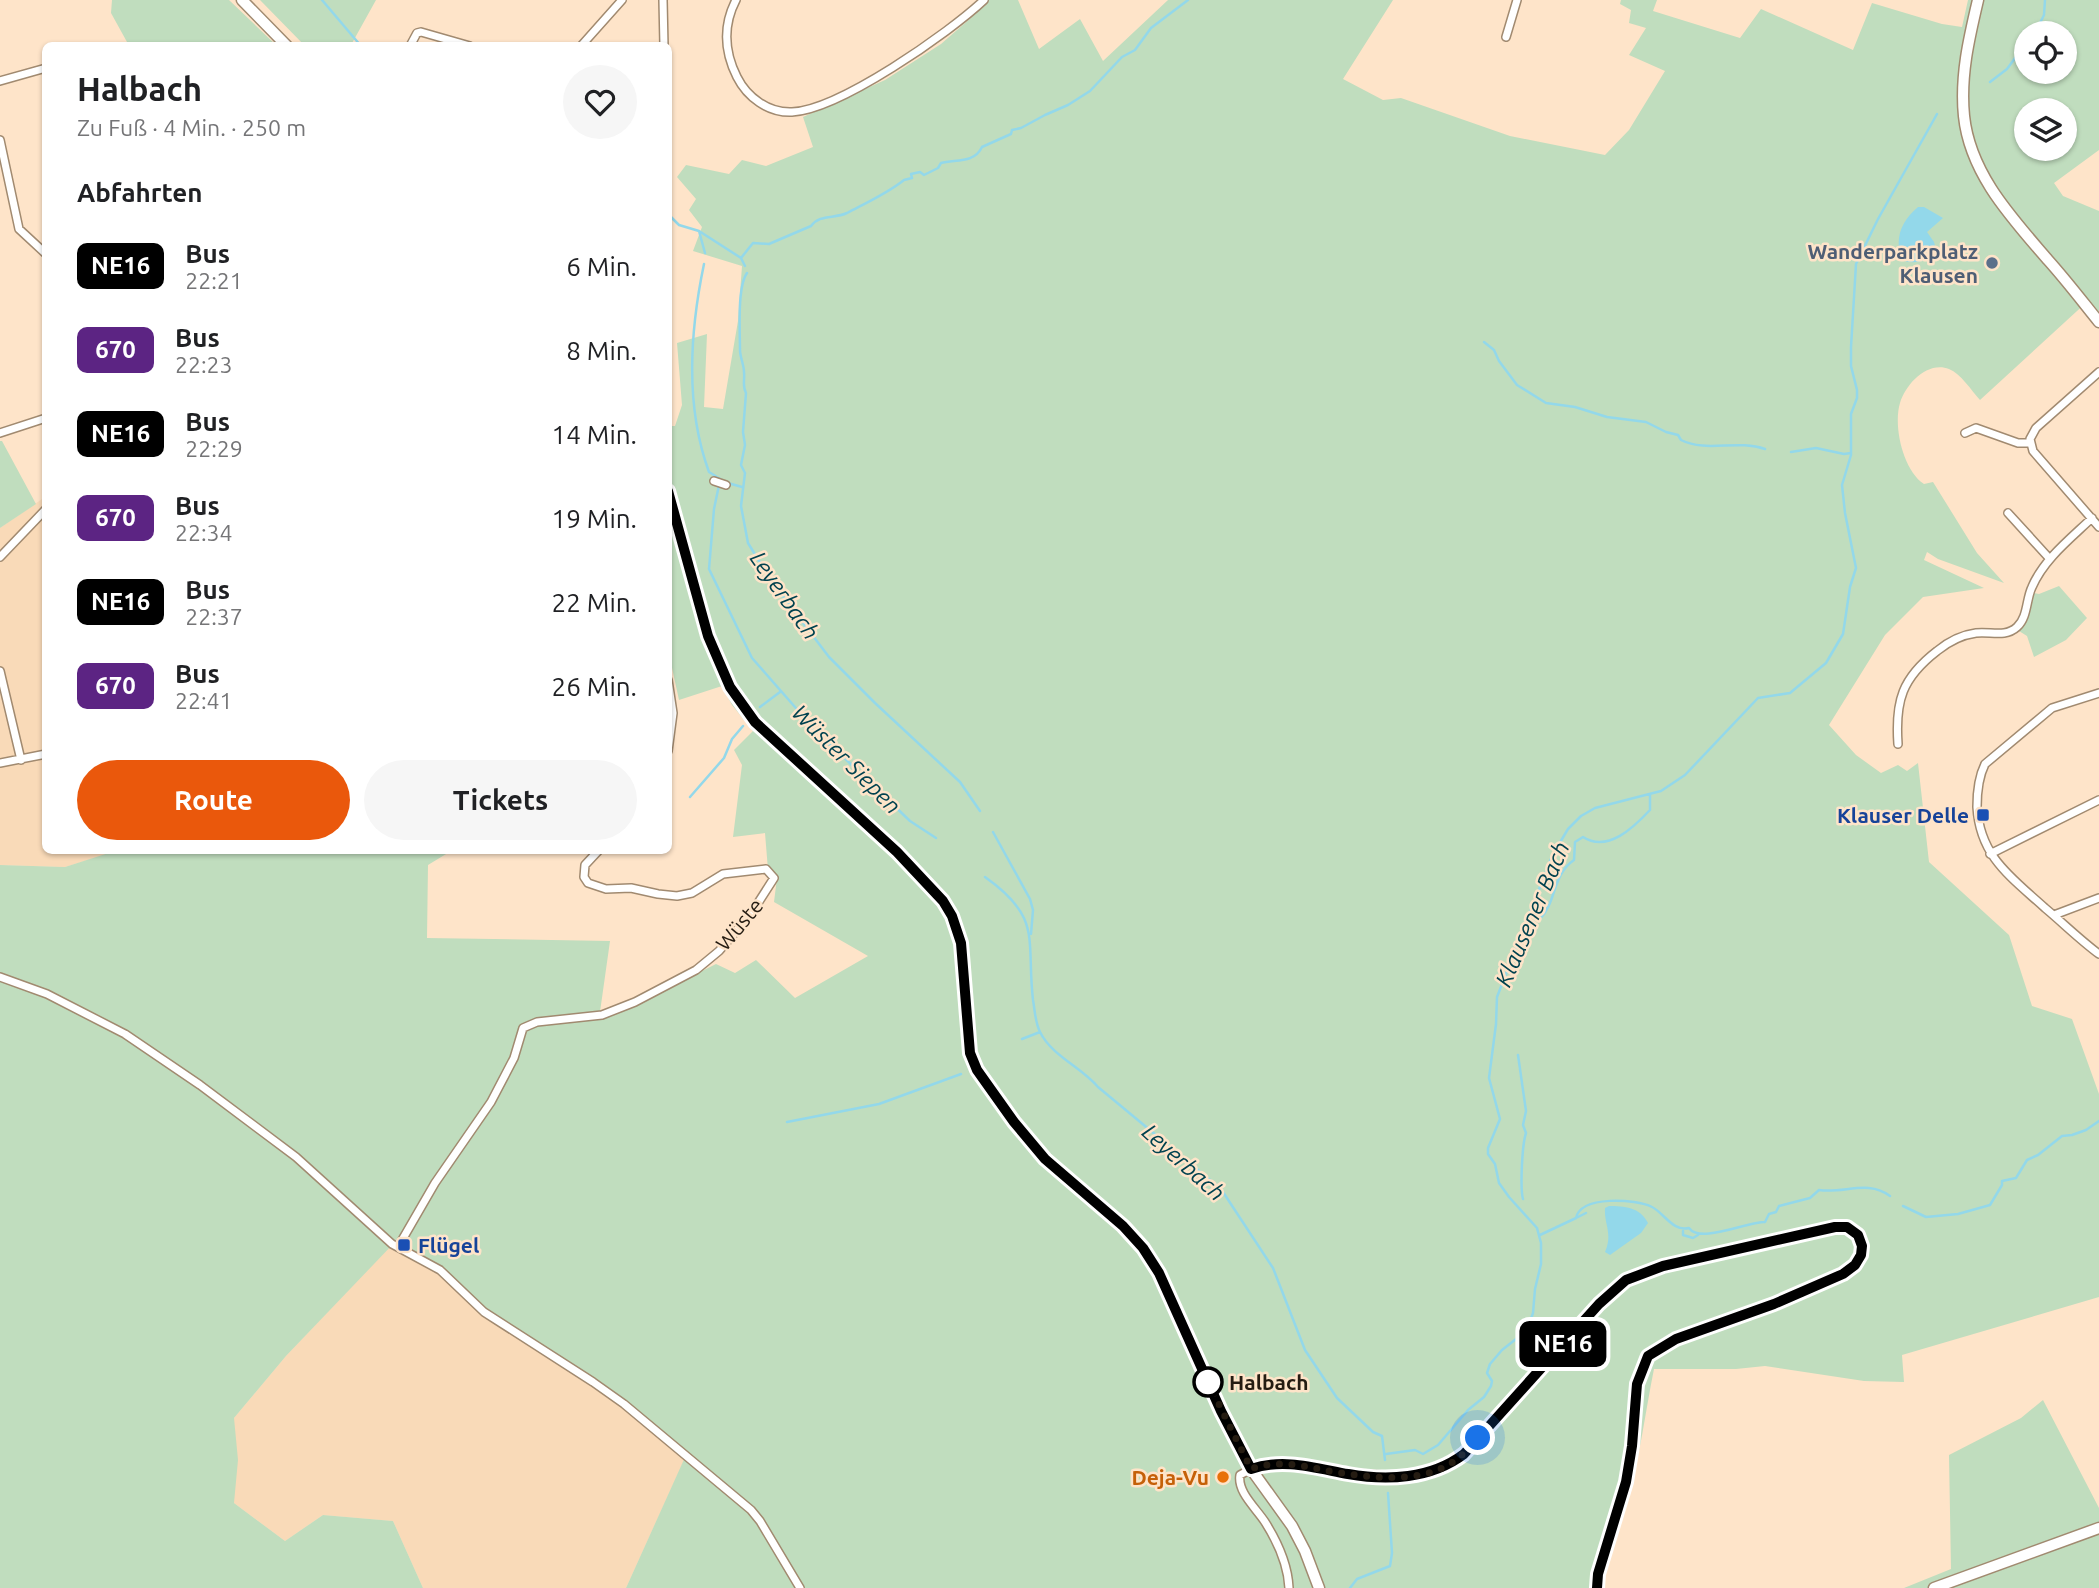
<!DOCTYPE html>
<html lang="de">
<meta charset="utf-8">
<style>
body{margin:0;font-family:Ubuntu,sans-serif;background:#f6f6f6;color:#202124;height:100vh;display:flex;flex-direction:column;font-size:26px;white-space:nowrap}
*{box-sizing:border-box;margin:0}
p{font-size:23px;color:#757577}
.icon{flex:none;width:38px;height:38px;fill:none;stroke:currentColor;stroke-width:2;stroke-linecap:round;stroke-linejoin:round}
.map{position:relative;flex:1;overflow:hidden}
.details{position:absolute;left:42px;top:42px;width:630px;height:812px;display:flex;flex-direction:column;background:#fff;border-radius:10px;box-shadow:0 2px 5px #0004}
.details>*{flex:none}
.badge{padding:0 14px;border-radius:10px;font-size:24px;line-height:46px}
.fabs{position:absolute;left:2014px;top:21px;display:grid;gap:14px}
.fabs a{display:grid;place-items:center;width:63px;height:63px;border-radius:50%;background:#fff;box-shadow:0 2px 5px #0004;font-size:35px}
.you{position:absolute;width:35px;height:35px;margin:-18px;border:5px solid #fff;border-radius:50%;background:#1a73e8;box-shadow:0 0 0 10px #1a73e833}
.map>.badge{position:absolute;translate:-50% -50%;box-shadow:0 0 0 4px #fff}
h2{padding:0 35px;font-size:26px;line-height:63px}
.round{display:grid;place-items:center;flex:none;width:74px;height:74px;border-radius:37px;background:#f6f6f6}
.overview{display:flex;align-items:center;justify-content:space-between;height:119px;padding:0 35px}
h1{font-size:33px;font-weight:600;line-height:52px}
.primary-button{display:flex;gap:14px;margin-top:auto;padding:14px 35px}
.primary-button a{flex:1;height:80px;border-radius:42px;background:#ea580c;color:#fff;font-size:28px;font-weight:600;line-height:80px;text-align:center}
.primary-button a+a{background:#f6f6f6;color:#202124}
ul{padding:0;list-style:none}
li{display:flex;align-items:center;gap:21px;height:84px;padding:0 35px}
li div{flex:1}
li b{display:block;font-size:26px}
li em{font-style:normal}
li .badge{min-width:77px;font-weight:700;text-align:center}
.map>svg:first-child{display:block}
.built{fill:#f9dab8}
.green{fill:#c0ddbe;fill-rule:evenodd}
.water{fill:#93d8ea}
.lines{fill:none;stroke-linecap:round;stroke-linejoin:round}
.stream{stroke:#93d8ea;stroke-width:2.5}
.street-casing{stroke:#a18a70;stroke-width:10}
.secondary-casing{stroke:#a18a70;stroke-width:13}
.street{stroke:#fff;stroke-width:7}
.secondary{stroke:#fff;stroke-width:10}
.line-casing{stroke:#fff;stroke-width:16}
.line{stroke:#000;stroke-width:10}
.walk{stroke:#251c12;stroke-width:7;stroke-dasharray:0 12.6}
.service-dot{fill:#5c6f8a;stroke:#fee4c9;stroke-width:2.5}
.transit-dot{fill:#1a4fb4;stroke:#fee4c9;stroke-width:2.5}
.stop-dot{fill:#fff;stroke:#000;stroke-width:3.5}
.food-dot{fill:#e8710a;stroke:#fee4c9;stroke-width:2.5}
.labels{text-anchor:middle;dominant-baseline:central;stroke-width:5;stroke-linejoin:round;paint-order:stroke}
.service-label{font-size:21px;font-weight:bold;fill:#4e5e75;stroke:#fee4c9;text-anchor:end}
.transit-label{font-size:21px;font-weight:bold;fill:#164399;stroke:#fee4c9;text-anchor:end}
.street-label{font-size:21px;fill:#251c12;stroke:#fee4c9}
.stop-label{font-size:21px;font-weight:bold;fill:#251c12;stroke:#fee4c9;text-anchor:start}
.food-label{font-size:21px;font-weight:bold;fill:#c56008;stroke:#fee4c9;text-anchor:end}
.water-label{font-size:23px;font-style:italic;fill:#01424f;stroke:#fee4c9}
</style>
<div class="map">
<svg width="2099" height="1588" viewBox="0 0 2099 1588">
<rect width="100%" height="100%" fill="#fee4c9"/>
<path class="built" d="M45,497L46,850L118,851L65,867L0,865V528Z
M395,1241L501,1319L599,1382L686,1456L626,1588H423L393,1521L323,1515L285,1541L234,1503V1418L286,1356Z"/>
<path class="green" d="M112,0H229L276,45H125L127,42L111,13Z
M260,0H376L351,45L305,46Z
M988,0H1018L1039,49L1080,19L1103,61L1168,0H1393L1343,79L1383,100L1401,98L1510,136L1605,155L1629,130L1665,71L1629,55L1646,28L1629,23L1631,10L1620,4L1621,0H1657L1653,11L1740,38L1761,9L1853,50L1872,3L1942,24L1962,27L1968,0H2099V150L2054,183L2063,196L2099,211V312L2089,300L1980,400C1971,390 1961,374 1949,369C1927,361 1906,384 1900,403C1893,426 1903,470 1924,484L1933,482L1977,553L2004,583L1938,559L1927,552L1924,560L1984,588L1923,597L1885,635L1829,725L1856,755L1881,773L1898,765L1907,771L1918,763L1929,862L2009,935L2032,1006L2072,1019L2099,1094V1297L1902,1355L1904,1382L1864,1381L1765,1366L1736,1369H1654C1645,1413 1640,1458 1627,1501C1617,1530 1604,1557 1601,1588H626L686,1455L599,1382L501,1319L395,1242L286,1356L234,1418L238,1460L234,1503L285,1541L323,1515L393,1521L423,1588H0V865L65,867L118,850L451,851L428,865L427,938L610,941L599,1019L614,1015L716,964L735,973L756,960L795,998L868,956L774,902L777,878L768,870L765,833L733,837L742,765L734,750L753,731L732,705L722,686L679,700L669,654L668,426H675L682,405L677,343L707,334L704,407L723,409L738,321L742,266L693,251L702,227L689,210L696,199L677,177L686,165L729,174L742,160L766,166L813,147L803,117L885,80L941,44L988,3L885,72ZM2026,33H2065V72H2026ZM2026,110H2065V149H2026Z
M0,441H2L36,504L0,528Z
M2059,586L2087,618L2066,640L2034,657L2027,636L2019,631L2027,618L2034,593L2039,594Z
M2043,1400L2099,1508V1588H1904L1951,1569L1949,1455L2021,1418Z"/>
<path class="water" d="M1918,207H1924L1943,218L1927,232L1934,242L1937,253C1927,261 1914,265 1902,260C1894,239 1901,221 1918,207Z
M1609,1206C1624,1206 1640,1207 1648,1223L1641,1233L1610,1255L1605,1252C1613,1233 1604,1225 1605,1208Z"/>
<g class="lines">
<path class="stream" d="M322,0L361,46
M2035,33L2044,15L2045,0
M1990,82L2007,69L2026,43
M668,214L679,225L699,231L705,253
M699,231L741,258L745,266
M741,258L753,243L769,244L811,226C820,214 834,219 847,213C866,203 888,193 904,180L912,178L911,174L920,172L924,175L938,168L941,163C955,159 974,164 982,147L1011,134L1012,130L1021,128L1045,115L1068,105L1090,91L1122,57L1135,50L1151,28L1188,0
M704,264C690,331 685,407 709,472L722,480
M747,273C737,287 740,332 740,350C740,357 744,365 744,372C745,380 742,386 746,393L743,432L745,445L741,465L745,473L741,506L748,543L764,569L769,572L772,582L829,657L875,703L960,782L980,811
M1484,342L1494,350L1499,361L1517,385L1546,403L1575,407L1607,417L1646,422L1666,432L1678,435L1681,440C1707,453 1737,439 1765,449
M1791,452L1816,448L1844,454L1851,453
M728,483L742,487
M719,485L714,509L709,569L752,658L809,723L816,735L833,747L910,821L936,838
M760,707L780,692
M690,797L724,758L732,739L743,726
M993,832L1030,899L1033,910L1031,934
M985,877C1043,918 1026,939 1033,1000C1035,1011 1035,1022 1040,1032C1052,1056 1081,1067 1098,1087L1221,1189L1273,1268L1305,1350L1337,1398L1373,1432L1382,1436L1385,1460
M1528,915L1540,919C1557,901 1552,875 1574,860L1575,842L1583,837C1608,853 1634,827 1650,810V794
M1022,1039L1040,1032
M1518,1055L1526,1111L1523,1125L1526,1133C1522,1145 1520,1188 1523,1199
M787,1122L879,1104L961,1074
M1903,1206L1926,1217L1958,1214L1990,1205L2002,1185V1181L2016,1178L2027,1160L2038,1155L2062,1136L2072,1135L2086,1130L2099,1121
M1576,1218L1586,1213
M1683,1231V1235L1693,1238L1698,1235
M1540,1235L1576,1218C1581,1195 1636,1199 1652,1207C1664,1213 1673,1232 1689,1228C1700,1244 1746,1222 1765,1222L1769,1214L1776,1212L1779,1206L1810,1198L1819,1190C1844,1194 1868,1179 1890,1196
M1386,1454L1415,1450L1423,1454L1438,1445L1468,1410L1484,1397L1491,1386L1492,1381L1487,1373L1490,1364L1502,1350L1525,1332L1528,1327L1533,1313L1535,1289L1541,1264V1243L1537,1228L1509,1197L1499,1183L1495,1164L1488,1154V1148L1500,1119L1489,1078L1496,1024L1497,997L1552,856L1568,829L1581,816L1595,808L1661,791L1685,775L1758,698L1790,693L1826,663L1843,634L1850,587L1856,568L1845,513L1842,485L1851,455V414L1857,398V390L1851,366V347L1856,264L1878,219L1937,114
M1350,1588L1357,1579L1390,1566L1392,1553L1388,1493"/>
<defs>
<path id="street" d="M663,0L664,46
M736,0C723,25 724,51 737,77C747,97 768,113 792,112C839,110 949,33 984,0
M1506,37L1517,0
M410,46L417,33L421,32L470,46
M581,46L622,0
M0,81L46,68
M0,140L19,229L46,254
M2099,372L2036,428L2030,439L2033,451L2099,527
M0,433L46,418
M1965,433L1976,428L2018,443H2030
M714,481L726,485
M2008,513L2049,558
M0,557L46,509
M0,671L21,760
M668,680L673,713L668,751
M2099,693L2052,708L1985,764C1978,778 1977,792 1977,807C1980,857 2011,877 2045,908C2063,923 2080,940 2099,954
M1898,744C1895,701 1902,678 1937,651C1948,642 1961,635 1976,633C1990,631 2005,638 2017,627C2028,617 2026,599 2032,587C2044,559 2070,539 2092,518
M0,763L46,754
M1990,854L2099,800
M2054,915L2099,898
M0,977L47,994L125,1034L200,1085L296,1157L392,1244L440,1270L484,1312L593,1382L624,1404L751,1510L760,1521L800,1588
M398,1247L435,1183L491,1102L514,1058L523,1028L537,1022L602,1015L635,1002L696,970L719,951L751,914L774,878L766,869L723,874L692,893L677,896L658,894L631,888L606,889L588,883L584,877L585,865L599,850
M1251,1469L1240,1475C1237,1492 1256,1508 1265,1522C1277,1541 1288,1565 1289,1588"/>
<path id="secondary" d="M242,0L287,46
M1978,0C1969,38 1960,76 1964,116C1970,174 2012,218 2048,260C2066,280 2082,301 2099,322
M668,491L707,636L730,686L755,721L897,852L943,901L952,916L961,943L970,1053L977,1070L1014,1122L1045,1159L1123,1226L1143,1248L1159,1273L1233,1436L1251,1469L1292,1526L1305,1551L1319,1588
M1251,1469C1278,1459 1304,1466 1332,1471C1376,1479 1426,1483 1464,1454L1599,1304L1626,1281L1663,1266L1835,1227H1847L1858,1235L1862,1246L1861,1255L1855,1265L1843,1274L1774,1304L1676,1339L1648,1356L1637,1384L1632,1446L1626,1482L1598,1574L1597,1588
M1934,1588L2099,1528"/>
</defs>
<use href="#street" class="street-casing"/>
<use href="#secondary" class="secondary-casing"/>
<use href="#street" class="street"/>
<use href="#secondary" class="secondary"/>
</g>
<g class="lines">
<defs>
<path id="line" d="M668,491L708,636L730,687L755,722L897,852L943,901L952,916L961,943L970,1053L977,1070L1014,1122L1045,1159L1123,1226L1143,1248L1159,1273L1221,1411L1251,1469C1283,1458 1315,1468 1348,1474C1387,1481 1431,1479 1464,1454L1599,1304L1626,1280L1663,1266L1835,1227H1847L1858,1235L1862,1246L1861,1255L1855,1265L1843,1274L1774,1304L1676,1339L1648,1356L1637,1384L1632,1446L1626,1482L1598,1574L1597,1588"/>
</defs>
<use href="#line" class="line-casing"/>
<use href="#line" class="line"/>
<path class="walk" d="M1208,1382L1251,1469C1276,1460 1299,1465 1324,1470C1363,1477 1415,1485 1450,1464C1461,1457 1469,1448 1478,1438"/>
</g>
<circle class="service-dot" cx="1992" cy="263" r="7"/>
<g class="transit-dot">
<rect x="1976" y="808" width="14" height="14" rx="3.5"/>
<rect x="397" y="1238" width="14" height="14" rx="3.5"/>
</g>
<circle class="stop-dot" cx="1208" cy="1382" r="14"/>
<circle class="food-dot" cx="1223" cy="1477" r="7"/>
<g class="labels">
<g class="service-label">
<text x="1978" y="251">Wanderparkplatz<tspan x="1978" dy="24">Klausen</tspan></text>
</g>
<g class="transit-label">
<text x="1969" y="815">Klauser Delle</text>
<text x="418" y="1245" text-anchor="start">Flügel</text>
</g>
<g class="street-label">
<text transform="translate(739 924) rotate(-50)">Wüste</text>
</g>
<g class="stop-label">
<text x="1229" y="1382">Halbach</text>
</g>
<g class="food-label">
<text x="1209" y="1477">Deja-Vu</text>
</g>
<g class="water-label">
<text transform="translate(785 595) rotate(55)">Leyerbach</text>
<text transform="translate(847 759) rotate(45)">Wüster Siepen</text>
<text transform="translate(1532 914) rotate(-67)">Klausener Bach</text>
<text transform="translate(1184 1162) rotate(42)">Leyerbach</text>
</g>
</g>
</svg>
<div class="fabs">
<a><svg class="icon" aria-label="locate" viewBox="0 0 24 24"><circle cx="12" cy="12" r="6"/><path d="M12 2v4M12 18v4M2 12h4M18 12h4"/></svg></a>
<a><svg class="icon" aria-label="layers" viewBox="0 0 24 24"><path d="M12 4l9 5-9 5-9-5zM3 14l9 5 9-5"/></svg></a>
</div>
<div class="you" style="left:1478px;top:1438px"></div>
<b class="badge" style="left:1563px;top:1344px;background:#000;color:#fff">NE16</b>
<section class="details">
<div class="overview"><div><h1>Halbach</h1><p>Zu Fuß · 4 Min. · 250 m</p></div><a class="round"><svg class="icon" aria-label="heart" viewBox="0 0 24 24"><path d="M12 20l-8-8c-3-5 5-10 8-4 3-6 11-1 8 4z"/></svg></a></div>
<h2>Abfahrten</h2>
<ul>
<li><span class="badge" style="background:#000;color:#fff">NE16</span><div><b>Bus</b><p>22:21</p></div><em>6 Min.</em></li>
<li><span class="badge" style="background:#5c2483;color:#fff">670</span><div><b>Bus</b><p>22:23</p></div><em>8 Min.</em></li>
<li><span class="badge" style="background:#000;color:#fff">NE16</span><div><b>Bus</b><p>22:29</p></div><em>14 Min.</em></li>
<li><span class="badge" style="background:#5c2483;color:#fff">670</span><div><b>Bus</b><p>22:34</p></div><em>19 Min.</em></li>
<li><span class="badge" style="background:#000;color:#fff">NE16</span><div><b>Bus</b><p>22:37</p></div><em>22 Min.</em></li>
<li><span class="badge" style="background:#5c2483;color:#fff">670</span><div><b>Bus</b><p>22:41</p></div><em>26 Min.</em></li>
</ul>
<div class="primary-button"><a>Route</a><a>Tickets</a></div>
</section>
</div>
